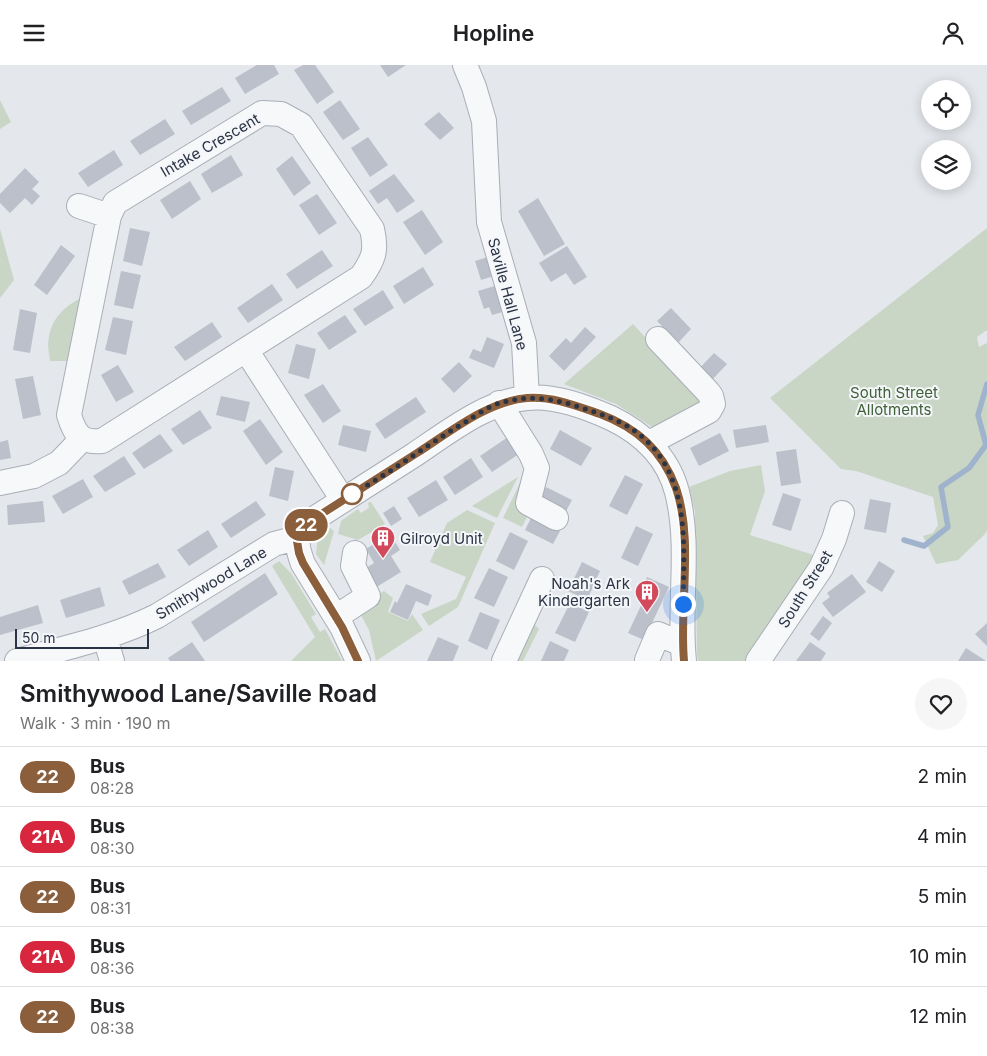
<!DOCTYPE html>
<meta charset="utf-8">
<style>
body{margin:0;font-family:Inter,sans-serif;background:#f6f6f6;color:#202124;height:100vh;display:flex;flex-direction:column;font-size:19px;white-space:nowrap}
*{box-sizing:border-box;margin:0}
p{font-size:16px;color:#757577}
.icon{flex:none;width:28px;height:28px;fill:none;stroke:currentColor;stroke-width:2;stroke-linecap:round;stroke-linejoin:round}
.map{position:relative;height:596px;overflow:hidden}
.panel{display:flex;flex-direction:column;background:#fff;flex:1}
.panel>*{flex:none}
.badge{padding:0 10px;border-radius:16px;font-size:18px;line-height:32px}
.buttons{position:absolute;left:921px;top:15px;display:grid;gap:10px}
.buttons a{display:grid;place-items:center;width:50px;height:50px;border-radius:50%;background:#fff;box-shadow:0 2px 12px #0003;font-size:25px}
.scale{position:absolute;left:15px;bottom:12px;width:134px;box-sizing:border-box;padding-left:5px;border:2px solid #2b3445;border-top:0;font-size:14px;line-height:18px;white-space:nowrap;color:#2b3445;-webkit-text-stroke:4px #f4f6f9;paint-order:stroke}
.you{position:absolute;width:25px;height:25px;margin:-12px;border:4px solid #fff;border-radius:50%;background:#1a73e8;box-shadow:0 0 0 8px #1a73e833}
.map>.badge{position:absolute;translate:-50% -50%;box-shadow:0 0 0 2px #fff}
.round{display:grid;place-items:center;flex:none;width:52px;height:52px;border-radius:26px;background:#f6f6f6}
.head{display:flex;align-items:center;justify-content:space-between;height:85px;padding:0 20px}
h1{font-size:24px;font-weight:600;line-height:38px}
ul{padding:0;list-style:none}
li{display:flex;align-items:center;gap:15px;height:60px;padding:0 20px;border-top:1px solid #e0e0e0}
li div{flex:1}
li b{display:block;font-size:19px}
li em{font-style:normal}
li .badge{min-width:55px;font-weight:700;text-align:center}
header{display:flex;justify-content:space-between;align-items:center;height:65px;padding:0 20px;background:#fff;font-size:22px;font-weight:600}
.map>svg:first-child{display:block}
.green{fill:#c9d6c5}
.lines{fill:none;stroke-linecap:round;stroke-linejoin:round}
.stream{stroke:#9fb4cc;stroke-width:5.5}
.building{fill:#bbc0ca}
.minor-casing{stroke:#a9aeb7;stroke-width:26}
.minor{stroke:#f7f8fa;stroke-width:24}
.line-casing{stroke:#fff;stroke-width:11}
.line{stroke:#8b5e3c;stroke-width:8}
.walk{stroke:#2b3445;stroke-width:5;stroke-dasharray:0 9}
.stop-dot{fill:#fff;stroke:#8b5e3c;stroke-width:2.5}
.labels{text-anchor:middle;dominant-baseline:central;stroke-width:4;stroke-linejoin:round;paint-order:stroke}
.street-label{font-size:15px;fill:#2b3445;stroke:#f4f6f9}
.park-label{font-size:15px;fill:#3f6138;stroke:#f4f6f9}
.poi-label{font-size:15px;fill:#2b3445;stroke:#f4f6f9;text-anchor:start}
</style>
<header><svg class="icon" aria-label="menu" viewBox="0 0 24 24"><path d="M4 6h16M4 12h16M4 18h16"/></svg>Hopline<svg class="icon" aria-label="person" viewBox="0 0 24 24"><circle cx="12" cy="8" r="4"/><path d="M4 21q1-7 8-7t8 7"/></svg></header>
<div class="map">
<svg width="987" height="596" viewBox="0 0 987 596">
<rect width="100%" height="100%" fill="#e4e7ec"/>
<path class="green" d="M0,35L11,57L0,64Z
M987,163V265L977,272L979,282L987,278V465L985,469L958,495L936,499L923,471L933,468L938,460L933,432L856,406L841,404L770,333Z
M0,164L14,215L0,233Z
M81,233L68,296H50C49,288 47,279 49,272C52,253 65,241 81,233Z
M633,259L702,334L701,341L657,365L616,339L564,319Z
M530,397V414L516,443L528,450L522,462L503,453Z
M761,400L765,426L750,470L817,491L748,596H698L697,589L695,447L689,422L730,406Z
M518,412L497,453L472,441Z
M371,437L385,459L358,475L338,469L341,456L358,444L361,448L369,443L368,438Z
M467,445L495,458L458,542L429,561L421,549L456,534L466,512L430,497L447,458Z
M330,463L334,466L324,500L316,489L318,470Z
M279,496L291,508L316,549L311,552L320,567L325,564L342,596H291L315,572L272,501Z
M384,526L393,533L388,547L408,556L412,549L423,565L376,596L369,565L357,543Z
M534,559L539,564L523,596H512L526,561Z"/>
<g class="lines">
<path class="stream" d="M904,475L924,481L948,462L941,422L969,403L986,380L978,350L987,319"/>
</g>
<path class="building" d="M257,0H274L279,9L245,29L235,13Z
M303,0H315L334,27L317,39L294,5Z
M380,0H406L388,12Z
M222,22L231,36L191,60L182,46Z
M340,35L360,64L343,75L323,47Z
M439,47L454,63L440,75L424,59Z
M165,54L175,69L140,90L130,76Z
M368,72L388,100L370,112L351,83Z
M114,85L123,100L88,122L78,108Z
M231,90L243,110L212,128L201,109Z
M292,91L311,118L294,131L276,104Z
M25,103L39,117L32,124L40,131L32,140L25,133L10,148L0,138V129Z
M394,109L415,136L397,148L387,133L378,139L369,126Z
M190,116L201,134L172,154L160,135Z
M317,129L337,158L319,170L299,140Z
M538,133L565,179L544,191L518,146Z
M422,145L443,177L425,190L403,157Z
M130,163L150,167L142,201L123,196Z
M61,180L75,191L47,230L34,220Z
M567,181L587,212L574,220L566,208L551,217L539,198Z
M322,185L333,201L297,224L286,209Z
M488,192L494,211L481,215L475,196Z
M423,202L434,220L404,239L393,221Z
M121,206L141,210L133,244L114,240Z
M272,219L283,235L248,258L237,243Z
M498,220L506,246L492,250L489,242L484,244L478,226Z
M383,225L394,243L365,261L353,244Z
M671,243L691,264L678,278L657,256Z
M20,244L37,248L30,288L13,285Z
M345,250L357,267L329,285L317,268Z
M113,252L133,256L126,290L105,285Z
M212,257L222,272L185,296L174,282Z
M585,262L596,272L564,306L549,291L566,273L571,278Z
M487,272L504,279L494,303L469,293L473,284L481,287Z
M296,279L316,284L309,314L288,308Z
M714,288L727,299L709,318L697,306Z
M459,297L472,311L454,328L441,314Z
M118,300L134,327L116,337L101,310Z
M33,311L41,350L23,354L15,314Z
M323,319L341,346L323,358L304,330Z
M221,331L250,337L245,357L216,350Z
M416,332L426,347L385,374L375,359Z
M200,345L212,363L183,380L171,364Z
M260,354L283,387L266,400L243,366Z
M343,360L371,366L366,387L338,380Z
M766,360L769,377L736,383L733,365Z
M560,365L592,383L581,401L550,384Z
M720,368L729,386L699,401L690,383Z
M160,369L173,386L144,404L132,388Z
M508,372L519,389L492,407L480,391Z
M8,375L11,393L0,395V377Z
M796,384L801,418L781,421L776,387Z
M124,391L136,409L105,427L93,411Z
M471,393L483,412L455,430L443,412Z
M275,402L294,406L288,436L269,431Z
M625,410L643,419L627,450L609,441Z
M83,414L93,432L63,449L52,431Z
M436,415L448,435L419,452L407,433Z
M546,422L572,435L565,448L539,435Z
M783,428L801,434L791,466L772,460Z
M870,434L891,438L886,468L864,464Z
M43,436L45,457L8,460L7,440Z
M256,436L266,450L231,473L221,459Z
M394,441L402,454L391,461L383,448Z
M532,451L560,466L553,479L525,465Z
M636,461L653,469L638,501L621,493Z
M208,465L218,482L189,501L177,485Z
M510,467L528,476L514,505L496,496Z
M390,469L400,485L391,491L401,507L375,523L363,505L374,498L366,484Z
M879,496L895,506L882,527L866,517Z
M582,497L600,506L587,535L568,526Z
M158,498L166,512L129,530L122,516Z
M489,503L508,512L494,542L474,533Z
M265,508L278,529L204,577L191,557Z
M852,509L866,527L833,552L822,538L830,532L827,528Z
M647,512L669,522L644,575L628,568L647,528L641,525Z
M406,519L432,530L428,541L416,536L408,555L390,547L395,536L397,538Z
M100,522L105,541L66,553L60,535Z
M570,538L589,547L575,577L555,568Z
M38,540L43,558L0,570V552Z
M480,547L500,555L487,585L468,576Z
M823,551L832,558L819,576L810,569Z
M987,558V581L975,569Z
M438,572L459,581L453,596H427Z
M550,576L569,585L564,596H541Z
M192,577L205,596H170L168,593Z
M810,577L826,588L821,596H796Z
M966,583L986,596H958Z"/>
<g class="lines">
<defs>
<path id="minor" d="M465,0L474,22L484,56L489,157L524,278L527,333
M262,48L281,49L301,60L372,164C377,185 374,194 361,212L102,376C81,378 75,370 69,350L109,151L115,138Z
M79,141L109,151
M246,285L343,435
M499,338L531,389L537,403L528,438L556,453
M649,378L709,346L713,339L711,331L708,327L658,274
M0,418L34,411L59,398L82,374
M336,552L368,531L353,501L355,488
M105,572L112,596
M647,595L658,569L682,579
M17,596C64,583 113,573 157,551L274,479L289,475L297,476
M358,596L342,562L303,499C296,480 294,472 309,457C344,435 379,412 414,390C447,368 487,336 527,333C555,330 586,342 611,353C642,368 668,392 677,427C691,482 678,540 684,596
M504,596L542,514
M758,596L821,503L834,474L842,448"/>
</defs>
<use href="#minor" class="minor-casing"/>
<use href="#minor" class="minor"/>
</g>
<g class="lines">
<defs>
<path id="line" d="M358,596L342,562L303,498L299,488L297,476L300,466L309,457C345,434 381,411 417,388C450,367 488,336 527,333C552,331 577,341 600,349C637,363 662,385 676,423C694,475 679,541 684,596"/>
</defs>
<use href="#line" class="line-casing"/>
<use href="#line" class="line"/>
<path class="walk" d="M352,429C392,407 428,379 467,356C477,350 489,341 500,338C530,329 557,334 585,344C604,350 624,357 640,370C691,411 684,481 683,539"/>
</g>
<defs>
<symbol id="building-pin" viewBox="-11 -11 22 30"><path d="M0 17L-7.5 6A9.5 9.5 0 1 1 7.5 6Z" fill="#d1495b" stroke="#f4f6f9"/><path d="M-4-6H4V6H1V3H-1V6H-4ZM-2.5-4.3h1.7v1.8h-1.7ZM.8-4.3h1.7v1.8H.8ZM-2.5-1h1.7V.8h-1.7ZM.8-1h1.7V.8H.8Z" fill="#fff"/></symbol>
</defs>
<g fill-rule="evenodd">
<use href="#building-pin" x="369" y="459" width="28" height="38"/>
<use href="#building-pin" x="633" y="513" width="28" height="38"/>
</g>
<circle class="stop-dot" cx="352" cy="429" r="10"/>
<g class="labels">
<g class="street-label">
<text transform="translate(210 80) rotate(-30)">Intake Crescent</text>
<text transform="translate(508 229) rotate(75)">Saville Hall Lane</text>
<text transform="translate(211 518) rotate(-31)">Smithywood Lane</text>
<text transform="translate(805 524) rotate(-58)">South Street</text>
</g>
<g class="park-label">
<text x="894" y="327">South Street<tspan x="894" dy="17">Allotments</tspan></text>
</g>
<g class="poi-label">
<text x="400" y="473">Gilroyd Unit</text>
<text x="630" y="518" text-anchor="end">Noah's Ark<tspan x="630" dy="17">Kindergarten</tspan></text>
</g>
</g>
</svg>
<div class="buttons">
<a><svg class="icon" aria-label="locate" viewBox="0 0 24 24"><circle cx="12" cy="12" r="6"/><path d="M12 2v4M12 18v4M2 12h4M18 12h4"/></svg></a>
<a><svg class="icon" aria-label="layers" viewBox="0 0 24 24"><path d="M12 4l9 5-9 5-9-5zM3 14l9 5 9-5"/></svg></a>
</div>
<div class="scale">50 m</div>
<div class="you" style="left:683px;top:539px"></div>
<b class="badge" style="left:306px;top:460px;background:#8b5e3c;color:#fff">22</b>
</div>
<section class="panel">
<div class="head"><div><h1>Smithywood Lane/Saville Road</h1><p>Walk · 3 min · 190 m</p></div><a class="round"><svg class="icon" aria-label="heart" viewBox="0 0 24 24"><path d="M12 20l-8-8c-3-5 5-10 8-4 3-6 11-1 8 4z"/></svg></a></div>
<ul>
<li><span class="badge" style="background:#8b5e3c;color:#fff">22</span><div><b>Bus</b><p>08:28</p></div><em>2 min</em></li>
<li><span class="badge" style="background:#d7263d;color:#fff">21A</span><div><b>Bus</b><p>08:30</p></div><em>4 min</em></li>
<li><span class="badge" style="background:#8b5e3c;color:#fff">22</span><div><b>Bus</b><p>08:31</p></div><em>5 min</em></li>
<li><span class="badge" style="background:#d7263d;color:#fff">21A</span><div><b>Bus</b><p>08:36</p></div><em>10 min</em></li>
<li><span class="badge" style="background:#8b5e3c;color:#fff">22</span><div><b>Bus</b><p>08:38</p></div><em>12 min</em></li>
</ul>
</section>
